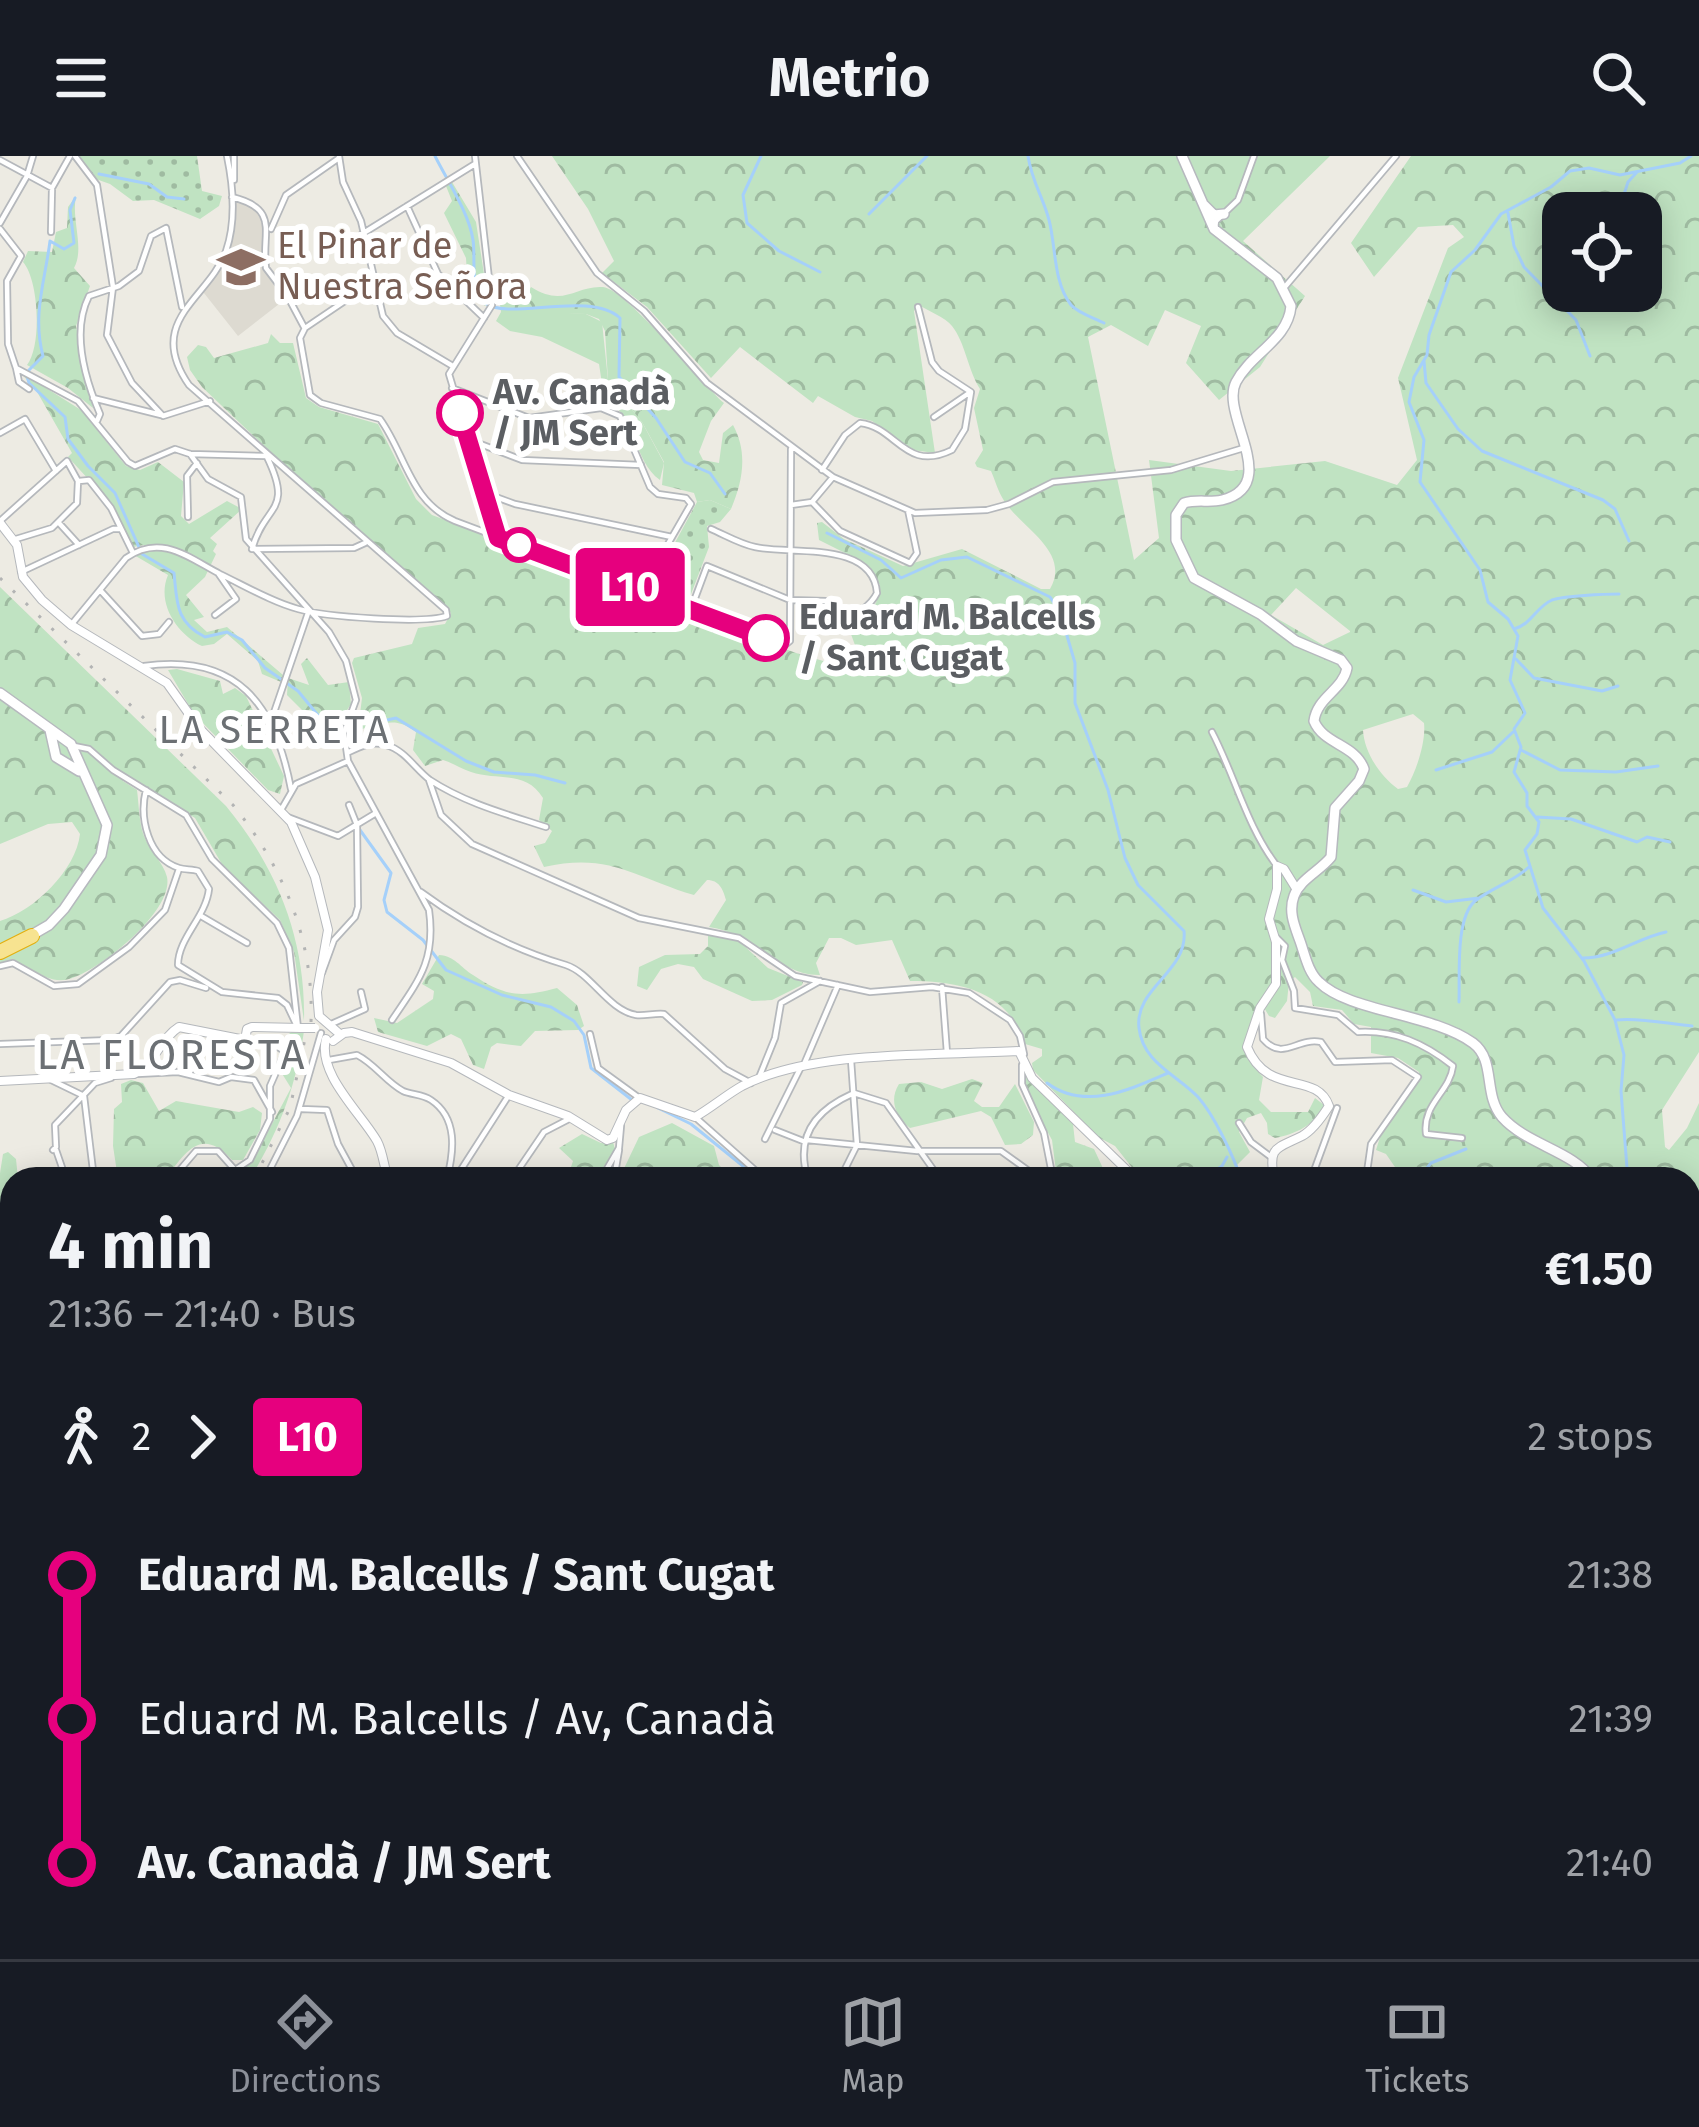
<!DOCTYPE html>
<meta charset="utf-8">
<style>
body{margin:0;font-family:"Fira Sans",sans-serif;background:#20242c;color:#f1f3f6;height:100vh;display:flex;flex-direction:column;font-size:45px;white-space:nowrap}
*{box-sizing:border-box;margin:0}
p{font-size:39px;color:#9ea1a6}
.icon{flex:none;width:66px;height:66px;fill:none;stroke:currentColor;stroke-width:2;stroke-linecap:round;stroke-linejoin:round}
.map{position:relative;flex:1;overflow:hidden}
.sheet{position:absolute;left:0px;top:1011px;width:1701px;height:792px;display:flex;flex-direction:column;background:#171b24;border-radius:36px 36px 0 0;box-shadow:0 6px 30px #0003}
.sheet>*{flex:none}
.badge{padding:0 24px;border-radius:9px;font-size:42px;line-height:78px}
.controls{position:absolute;left:1542px;top:36px;display:grid;gap:24px}
.controls a{display:grid;place-items:center;width:120px;height:120px;border-radius:24px;background:#171b24;box-shadow:0 6px 30px #0003;font-size:60px}
.map>.badge{position:absolute;translate:-50% -50%;box-shadow:0 0 0 6px #fff}
.legs{display:flex;align-items:center;gap:18px;height:132px;padding:0 48px;font-size:39px}
.legs p{margin-inline-start:auto}
.headline{display:flex;align-items:center;justify-content:space-between;height:204px;padding:0 48px}
h1{font-size:66px;font-weight:700;line-height:90px}
ul{padding:0 48px;list-style:none}
li{display:flex;align-items:center;gap:42px;height:144px;font-size:45px}
li i{display:grid;place-items:center;width:18px;height:100%;margin:0 15px;background:currentColor}
li i::after{content:'';width:30px;height:30px;margin:-15px;border:9px solid;border-radius:50%;background:#171b24}
li p{margin-inline-start:auto}
li:first-child i{background:linear-gradient(#0000 50%,currentColor 0)}
li:last-child i{background:linear-gradient(currentColor 50%,#0000 0)}
header{display:flex;justify-content:space-between;align-items:center;height:156px;padding:0 48px;background:#171b24;font-size:54px;font-weight:700}
.tab-bar{display:flex;justify-content:space-around;align-items:center;height:168px;border-top:3px solid #363941;background:#171b24;font-size:33px;color:#9ea1a6}
.tab-bar a{display:grid;justify-items:center;gap:6px}
.tab-bar .active{color:#8c9099}
.map>svg:first-child{display:block}
.education{fill:#dddad1}
.grass{fill:#c0e3c2}
.forest{fill:url(#forest-crowns);fill-rule:evenodd}
.park{fill:url(#park-dots)}
.lines{fill:none;stroke-linecap:round;stroke-linejoin:round}
.stream{stroke:#a5d0fa;stroke-width:3}
.motorway-tunnel{stroke:#c8c8c3;stroke-width:14;stroke-dasharray:14 7;stroke-linecap:butt}
.minor-casing{stroke:#b5b8bc;stroke-width:8}
.tertiary-casing{stroke:#b5b8bc;stroke-width:10}
.secondary-casing{stroke:#b6b9be;stroke-width:12}
.motorway-casing{stroke:#e3ae0d;stroke-width:16}
.minor{stroke:#fff;stroke-width:4.5}
.tertiary{stroke:#fff;stroke-width:8}
.secondary{stroke:#fff;stroke-width:9}
.motorway{stroke:#f7e390;stroke-width:14}
.rail{stroke:#b3b4b4;stroke-width:3;stroke-dasharray:3 15;stroke-linecap:butt}
.tertiary-bridge-casing{stroke:#b5b8bc;stroke-width:10;stroke-linecap:butt}
.tertiary-bridge{stroke:#fff;stroke-width:8}
.line-1-casing{stroke:#fff;stroke-width:27}
.line-1{stroke:#e6007e;stroke-width:18}
.stop-1-dot{fill:#fff;stroke:#e6007e;stroke-width:6}
.labels{text-anchor:middle;dominant-baseline:central;stroke-width:12;stroke-linejoin:round;paint-order:stroke}
.education-label{font-size:36px;fill:#785e54;stroke:#fff;text-anchor:start}
.stop-label{font-size:36px;font-weight:bold;fill:#5b5e62;stroke:#fff;text-anchor:start}
.neighbourhood-label{font-size:39px;letter-spacing:3px;fill:#6c7074;stroke:#fff}
.quarter-label{font-size:42px;letter-spacing:3px;fill:#6c7074;stroke:#fff}
</style>
<header><svg class="icon" aria-label="menu" viewBox="0 0 24 24"><path d="M4 6h16M4 12h16M4 18h16"/></svg>Metrio<svg class="icon" aria-label="search" viewBox="0 0 24 24"><circle cx="10" cy="10" r="6"/><path d="M15 15l6 6"/></svg></header>
<div class="map">
<svg width="1699" height="1803" viewBox="0 0 1699 1803">
<defs>
<pattern id="forest-crowns" width="20" height="18" patternUnits="userSpaceOnUse" patternTransform="scale(3)"><rect width="20" height="18" fill="#c0e3c2"/><path d="M2 6a3 3 0 1 1 6 0M12 15a3 3 0 1 1 6 0" fill="none" stroke="#9fbba1"/></pattern>
<pattern id="park-dots" width="8" height="8" patternUnits="userSpaceOnUse" patternTransform="scale(3)"><rect width="8" height="8" fill="#c0e3c2"/><path d="M2 2h.1M6 6h.1" fill="none" stroke="#9fbba1" stroke-width="1.8" stroke-linecap="round"/></pattern>
</defs>
<rect width="100%" height="100%" fill="#edebe3"/>
<path class="education" d="M234,44L253,49L268,69L266,112L288,141L238,180L200,132L225,100Z"/>
<path class="grass" d="M515,154L586,158L602,166L608,224L642,266L664,307L660,324C633,305 638,262 604,241L599,208L542,181L510,175L496,165L501,156Z"/>
<path class="forest" d="M552,0H1330L1243,85L1305,140L1260,211L1219,244L1186,207L1201,170L1165,154L1148,190L1111,169L1088,181L1134,404L1159,382L1149,304L1231,315L1325,305L1397,329L1417,304L1398,222L1448,92L1464,81L1453,69L1418,71L1374,121L1351,87L1411,0H1699V896L1662,954L1665,991L1669,994L1687,972L1699,947V1803H1221V1791H1689V1023H1407L1409,1016L1397,1014L1386,998L1376,994L1381,978L1419,925V916L1398,902L1371,897V871L1354,868L1342,854L1313,850L1310,836L1295,821L1289,826L1287,845L1275,862L1269,860L1263,850C1240,871 1243,900 1263,921L1259,944L1271,956H1308L1315,942L1324,949C1315,969 1296,978 1275,982L1268,978L1267,967L1261,957L1247,962L1239,976L1250,996L1237,1009L1240,1016H1251L1253,1023H1141L1115,990L1098,981L1033,914L1032,907L1042,900V893L1025,888C1008,835 960,825 910,825L892,784L856,789L841,782H829L816,807L820,819C779,820 755,778 709,771L726,744C723,733 719,724 707,724L694,739C634,721 609,696 544,711L534,690L545,687L552,675L539,664L543,642C526,614 498,625 471,616C461,613 453,607 443,604L425,610L413,594L416,576C394,559 382,569 358,574L362,542L352,507L354,502L412,488L418,472L445,468L451,457L315,338L202,231L190,214L187,201L198,189L206,191L214,202L268,187L271,178L280,187H293L306,242L319,251L378,268L416,343L432,359L796,497L854,514L863,511L848,470L876,447L880,429L863,406L819,384L817,367L822,366L844,383L903,410L962,393L1041,433H1050C1072,395 1019,371 1003,343C998,335 995,324 991,315L977,311L975,307L983,294L974,252L980,233C968,214 965,186 952,170C945,161 928,155 919,149L914,155L935,297L912,294L872,265L855,261L818,240L813,247L740,191L711,222L647,151L602,117L614,105L588,53ZM1563,57H1641V135H1563ZM1296,432L1350,475V476L1323,489L1271,459ZM1413,558L1424,567C1426,586 1417,613 1407,631L1398,633C1380,620 1364,596 1363,574Z
M452,26L476,66L488,144L485,150L468,134L466,102L444,57L452,45L446,30Z
M76,40C71,64 85,92 74,112L90,130L76,170L93,252L68,232L27,209C42,190 39,124 23,106L28,95L52,96L56,76L67,72L68,51Z
M531,131C564,152 576,129 603,131C626,133 701,227 724,247L711,265L699,296L703,304L719,307L723,277L733,269C748,296 743,325 731,353L710,344L697,346L694,337L662,329L664,306L642,266L608,224L605,175L599,163L586,158L501,156L500,148L525,142Z
M19,215L81,254L126,310L140,314L158,306L184,326L181,360L189,368L227,345L242,353L210,382L217,388L213,395L216,398L205,421L186,439L204,461L194,464L207,476L227,471L283,519L281,526L262,518L258,505L227,478L214,488L202,490C177,478 156,447 168,419L134,399L147,396L144,389L133,391L113,350L68,301L72,297L36,234Z
M0,431L226,650C277,712 306,783 304,865L294,796L280,764L223,710L195,662L127,619L123,625L137,634C139,649 139,667 144,680C150,695 163,706 167,721C174,755 99,815 69,823C42,831 26,798 0,807V765C34,755 76,714 80,678L72,666L48,668L0,688Z
M307,502L328,529L349,526L351,548L338,568L317,569L287,539L288,522L309,529L301,508Z
M177,513L220,525L223,538L235,532L246,540L284,620L280,638L268,634L194,558L168,514Z
M708,779L738,784L768,812L803,826L802,829L772,844L752,845L703,823L694,811L678,808L661,813L647,834L637,830L639,811L665,799L700,798L708,790Z
M439,799C455,800 460,811 473,819C507,842 523,841 557,832L577,849L584,870L578,874L535,875L521,890L497,887L491,891L484,913L473,909L461,883L451,878L427,890L378,876L374,862L397,867L433,843L434,835L422,828Z
M292,875H304C296,931 279,975 250,1023H234L253,1004L291,932L281,916L288,895L285,882Z
M1026,921L1073,968L1075,986L1094,993L1108,1023H1057L1052,984L1026,936Z
M972,923L983,927L974,945L982,951H999L1015,928L1034,966L1033,979L1021,988L1005,989L991,961L981,955L910,972C895,960 889,944 899,928L921,926L942,933Z
M131,924L143,927L159,955L176,945L239,956L253,951L262,957L260,974L243,1004H232C201,970 186,996 165,1023H118L113,990L114,953L122,946L121,928Z
M672,967L714,990L719,1009L733,1023H619L639,981Z
M582,978L601,987L613,986L615,993L596,1023H567L573,1005L559,992Z
M8,996L16,1003L18,1023H12V1188L0,1199V1017L3,998Z
M0,1446L12,1470V1682L0,1690Z
M12,1752V1791H269L272,1803H0V1756Z
M399,1791H1153L1161,1803H406Z"/>
<path class="park" d="M75,0H197L202,35L222,40L219,50L200,63L154,44L133,45L110,28L93,22Z
M710,344L731,353L720,366L707,370L709,391L688,446L651,431L697,346Z"/>
<g class="lines">
<path class="stream" d="M435,0C448,26 469,57 473,84C476,103 469,134 485,147C508,165 590,134 620,162L619,221L656,262L685,306L710,317L725,338
M761,0L743,39L747,67L779,95L820,116
M1028,0C1032,26 1043,41 1049,64C1056,90 1053,126 1071,149C1078,157 1094,162 1104,167
M99,18L149,28L167,41L184,43
M1508,57L1514,90L1524,111L1576,164L1590,200
M1618,57L1628,26L1637,16
M869,58L927,0
M1424,205L1426,227L1458,273L1482,295L1603,344L1615,353L1629,385
M29,214L43,200C32,159 45,125 50,85L64,93L74,87L70,54L75,42
M27,220L29,227L65,261L68,283L88,310L115,337L142,398L174,417C177,445 175,466 205,481L227,476L242,484L265,512L298,535L326,569
M827,377L881,404L901,422L941,404L967,401L1050,441L1060,456L1075,507V547L1108,634L1125,702L1138,729L1184,775C1188,816 1134,832 1139,872C1143,907 1176,918 1198,941C1214,959 1233,999 1241,1023
M1514,473C1532,468 1536,451 1552,444C1563,440 1605,438 1619,438
M1516,503L1534,522L1602,535L1618,530
M374,567L396,562L466,605L494,616L535,619L565,627
M1521,594L1560,614L1616,616L1658,610
M1436,614L1492,596L1513,576
M1537,661L1571,663L1637,686L1647,681L1670,686
M360,674L391,717L384,744L387,756L423,784L446,814L502,839L551,851L574,865L584,879L591,912L632,944
M1413,734L1446,746L1479,742
M1583,802C1613,802 1637,782 1666,776
M1459,846C1460,820 1455,762 1475,745C1493,731 1515,725 1530,710
M1617,864C1637,861 1670,868 1692,870
M1047,927C1085,955 1129,934 1168,917
M658,952L691,968L759,1023
M1627,1012L1621,935L1624,899L1615,864L1584,805L1543,752L1525,694L1537,678L1539,666L1527,650V637L1514,616L1521,591L1514,573L1525,557L1510,524L1518,480L1508,463L1488,446L1480,414L1420,326L1424,284L1409,246L1414,221L1427,199L1429,179L1451,116L1475,94L1501,58L1551,31L1570,15L1589,12L1620,19L1680,7L1691,0
M1202,1023L1222,1010L1227,1001
M1418,1023L1431,1007L1466,993
M1689,1209L1699,1215
M1689,1322H1699
M1689,1400L1699,1403
M0,1684L12,1671
M1031,1791L1032,1803
M1493,1791V1803
M1537,1791L1546,1797L1558,1791
M201,1803L204,1791
M429,1803L444,1791
M618,1803L628,1791
M945,1803L949,1793
M1067,1803L1070,1798
M1332,1803L1336,1791
M1473,1803L1478,1791
M1592,1803L1602,1793"/>
<path class="motorway-tunnel" d="M0,1385L12,1416"/>
<defs>
<path id="minor" d="M75,0L97,29L113,131L107,179L132,227L163,260L210,245
M339,0L343,26L361,65L383,160L397,177L451,209
M475,0L492,149L449,218L498,382
M517,0L597,117L644,155L707,227L833,321L915,357L987,354L1009,348L1053,326L1171,314L1247,291
M0,4L52,32
M234,24V0
M232,41C281,53 261,77 266,112L288,141L304,171
M407,50L438,118L484,162
M0,67L27,20L33,0
M1215,72L1216,65L1238,44L1254,0
M0,73L21,100L7,125L8,188L16,212L78,245L128,306L135,310L175,293L190,298L266,300
M271,73L286,39L339,2
M51,76L52,32L70,0
M362,78L475,8
M1284,132L1396,0
M305,172L300,182L310,239L321,247L380,263C406,299 410,346 455,365L785,489L790,485L791,293
M305,172L373,126
M16,212L19,226L29,233
M452,232L529,262L601,252L620,260L650,331L658,338L686,342L691,348L641,435
M93,242L161,259
M934,261L969,237
M97,265L100,258C85,223 71,176 89,140L119,130L139,115L151,80L166,72L182,151
M0,277L25,263L56,315
M470,284L522,304L641,309
M190,298L208,323L241,341L246,383L329,476L346,505L356,544L344,577L348,605L429,754C436,804 419,824 392,864
M822,314L845,279L860,267C897,271 905,317 952,294L965,273L971,236L939,215L932,206L918,151
M79,325L89,324L111,352L133,397
M485,337L515,348L672,381
M812,346L840,375L910,407L917,397L908,354
M791,349L812,346L833,321
M188,361L187,320L197,307
M0,365L67,305L78,325L77,347L52,372L16,383
M59,367L79,389
M252,393L354,392L365,387
M252,393C265,347 294,357 267,301
M21,416L113,373H120
M100,434L142,480L159,478L169,466
M691,453L707,410L790,444L826,445L842,459C856,461 871,449 877,437C873,384 790,399 755,391C740,388 725,379 711,373
M215,459L236,443L218,417
M71,469L126,402C161,377 189,402 220,418C245,430 272,446 298,453C325,461 423,468 447,460L446,454L189,229C144,164 209,143 226,95C236,66 233,29 227,0
M144,510C237,497 275,548 291,633
M269,571L308,457
M1212,576C1235,620 1247,671 1277,710
M74,590L89,593L113,614L186,659L212,703L277,767L289,792L298,872
M349,596C361,590 372,585 386,589C405,594 416,614 430,624C465,647 506,658 546,671
M429,624L441,659L472,688L639,762L739,782L795,820L870,836L932,831L969,837L1010,864L1020,880L1024,898
M146,634C139,662 148,702 179,712C185,714 192,713 198,715L209,733C206,761 178,782 178,809L222,836L278,842L287,849L296,868
M281,654L296,628L348,605
M285,660L338,680L376,657
M421,736C467,770 512,793 566,809C591,817 608,854 636,859C645,860 655,857 664,858L725,913L751,927
M201,760L247,787
M1277,782L1285,790L1282,804L1294,835L1295,852L1338,859L1358,876C1395,874 1424,887 1453,910C1450,936 1422,948 1426,978L1462,982
M0,810L13,807L54,830L78,828L129,791L165,754L179,713
M322,817L334,784L355,761L358,751L357,669L349,649
M942,831L947,897
M1261,858L1263,883C1283,906 1297,881 1321,886L1335,906L1392,904L1418,921L1371,988L1366,1023
M329,869L365,853L361,836
M590,878L598,912L638,941
M0,888L111,884L121,880L170,826L180,824L206,832
M329,904L357,899C375,908 386,926 403,935C412,939 422,938 431,944C458,962 454,995 447,1023
M805,906L838,829
M1022,909V928L1044,977L1053,1023
M137,918L178,916L219,926L231,921L254,924L272,956
M760,919L775,882L781,847L820,825
M51,924L84,940
M854,937L886,947L940,1023
M84,940L94,1023
M301,953L327,954L338,988L357,1023
M695,961L765,1023
M1239,967L1251,986L1271,1001
M775,974L803,985
M765,983L800,913
M807,984L917,995H1001L1040,1023
M53,994L56,991L55,969L95,927L111,922
M56,994L66,1023
M172,1023L196,995H218L235,1014L250,1004L270,963V930L285,896L274,888L246,884
M265,1023L297,960L321,877
M455,1023L509,939
M512,1023L544,976L571,962
M601,1023L619,992L621,970
M614,1023L619,994
M808,1023C795,982 814,955 852,938
M840,1023L857,989L851,904
M1311,1023L1337,952
M1388,1023L1405,1019
M0,1329L12,1324
M0,1375L12,1364
M1157,1791L1164,1803
M1217,1803L1218,1791"/>
<path id="tertiary" d="M0,367L17,389L23,421L42,444L71,469L167,527L199,572L291,666L315,721L328,774L317,836L319,860L341,879
M326,883C317,918 361,957 377,985C383,996 384,1011 388,1023
M333,885L344,877L352,876L451,907L509,939L568,960L607,984L613,982L626,954L640,942L695,961C711,952 726,939 742,930C813,893 939,900 1019,895L1032,922L1136,1023
M0,925L134,918C156,906 160,883 179,871L245,884L247,873L252,871L301,872
M1274,1023C1268,990 1276,993 1302,980C1313,974 1322,961 1329,950C1316,914 1268,942 1247,891L1260,852L1276,828V786L1269,763L1277,733V710L1284,713L1297,734
M0,1207L12,1194
M0,1273L12,1252
M1266,1803L1269,1791"/>
<path id="secondary" d="M1182,0L1214,73L1277,122L1291,150C1288,184 1251,197 1236,226C1219,258 1283,329 1222,344C1209,347 1197,343 1184,347L1176,359V384L1194,422L1260,458L1296,485L1341,504L1347,512C1343,534 1317,541 1314,565C1324,589 1355,588 1364,613L1359,625L1335,652L1331,701C1320,715 1300,723 1294,740C1288,756 1295,771 1300,785C1305,799 1308,816 1319,826C1349,856 1431,857 1473,887C1496,904 1483,939 1502,961C1527,989 1573,995 1592,1023
M1204,49L1214,59L1224,58
M0,537L71,588L107,669L101,699L64,753L49,769L30,780
M50,574L56,601L79,615
M1689,1132L1699,1147
M0,1425L12,1413
M262,1791L265,1803"/>
<path id="motorway" d="M0,796L32,780
M3,1440L12,1456
M275,1791L278,1803
M293,1791L297,1803
M319,1791L321,1803
M337,1791L339,1803"/>
</defs>
<use href="#minor" class="minor-casing"/>
<use href="#tertiary" class="tertiary-casing"/>
<use href="#secondary" class="secondary-casing"/>
<use href="#motorway" class="motorway-casing"/>
<use href="#minor" class="minor"/>
<use href="#tertiary" class="tertiary"/>
<use href="#secondary" class="secondary"/>
<use href="#motorway" class="motorway"/>
<path class="rail" d="M0,422L233,649C284,712 314,784 311,866
M254,1023L290,952L306,878
M397,1791L403,1803"/>
<defs>
<path id="tertiary-bridge" d="M301,872H315"/>
</defs>
<use href="#tertiary-bridge" class="tertiary-bridge-casing"/>
<use href="#tertiary-bridge" class="tertiary-bridge"/>
</g>
<g class="lines">
<defs>
<path id="line-1" d="M460,257L498,382L766,482"/>
</defs>
<use href="#line-1" class="line-1-casing"/>
<use href="#line-1" class="line-1"/>
</g>
<defs>
<symbol id="school-bare" viewBox="-9 -9 18 18"><path d="M0-5L7-2L0 1L-7-2ZM-4 1L0 2.5L4 1V4Q0 6-4 4Z" fill="#8d6e63" stroke="#fff" stroke-width="2.5" paint-order="stroke"/></symbol>
</defs>
<g fill-rule="evenodd">
<use href="#school-bare" x="208" y="78" width="66" height="66"/>
</g>
<g class="stop-1-dot">
<circle cx="460" cy="257" r="21"/>
<circle cx="519" cy="389" r="15"/>
<circle cx="766" cy="482" r="21"/>
</g>
<g class="labels">
<g class="education-label">
<text x="277" y="90">El Pinar de<tspan x="277" dy="41">Nuestra Señora</tspan></text>
</g>
<g class="stop-label">
<text x="493" y="236">Av. Canadà<tspan x="493" dy="41">/ JM Sert</tspan></text>
<text x="799" y="461">Eduard M. Balcells<tspan x="799" dy="41">/ Sant Cugat</tspan></text>
</g>
<g class="neighbourhood-label">
<text x="275" y="574">LA SERRETA</text>
</g>
<g class="quarter-label">
<text x="172" y="899">LA FLORESTA</text>
</g>
</g>
</svg>
<div class="controls">
<a><svg class="icon" aria-label="locate" viewBox="0 0 24 24"><circle cx="12" cy="12" r="6"/><path d="M12 2v4M12 18v4M2 12h4M18 12h4"/></svg></a>
</div>
<b class="badge" style="left:630px;top:431px;background:#e6007e;color:#fff">L10</b>
<section class="sheet">
<div class="headline"><div><h1>4 min</h1><p>21:36 – 21:40 · Bus</p></div><b>€1.50</b></div>
<div class="legs"><svg class="icon" aria-label="walk" viewBox="0 0 24 24"><circle cx="13" cy="4" r="2"/><path d="M13 8l-2 6 4 7M11 14l-3 7M7 12l3-4h3l4 4"/></svg>2<svg class="icon" aria-label="forward" viewBox="0 0 24 24"><path d="M9 5l7 7-7 7"/></svg><b class="badge" style="background:#e6007e;color:#fff">L10</b><p>2 stops</p></div>
<ul>
<li><i style="color:#e6007e"></i><b>Eduard M. Balcells / Sant Cugat</b><p>21:38</p></li>
<li><i style="color:#e6007e"></i><span>Eduard M. Balcells / Av, Canadà</span><p>21:39</p></li>
<li><i style="color:#e6007e"></i><b>Av. Canadà / JM Sert</b><p>21:40</p></li>
</ul>
</section>
</div>
<nav class="tab-bar">
<a class="active"><svg class="icon" aria-label="directions" viewBox="0 0 24 24"><path d="M12 3l9 9-9 9-9-9zM9 14v-3h6M13 9l2 2-2 2"/></svg>Directions</a>
<a><svg class="icon" aria-label="map" viewBox="0 0 24 24"><path d="M3 6l6-2 6 2 6-2v14l-6 2-6-2-6 2zM9 4v14M15 6v14"/></svg>Map</a>
<a><svg class="icon" aria-label="tickets" viewBox="0 0 24 24"><path d="M3 7h18v10H3zM15 7v10"/></svg>Tickets</a>
</nav>
